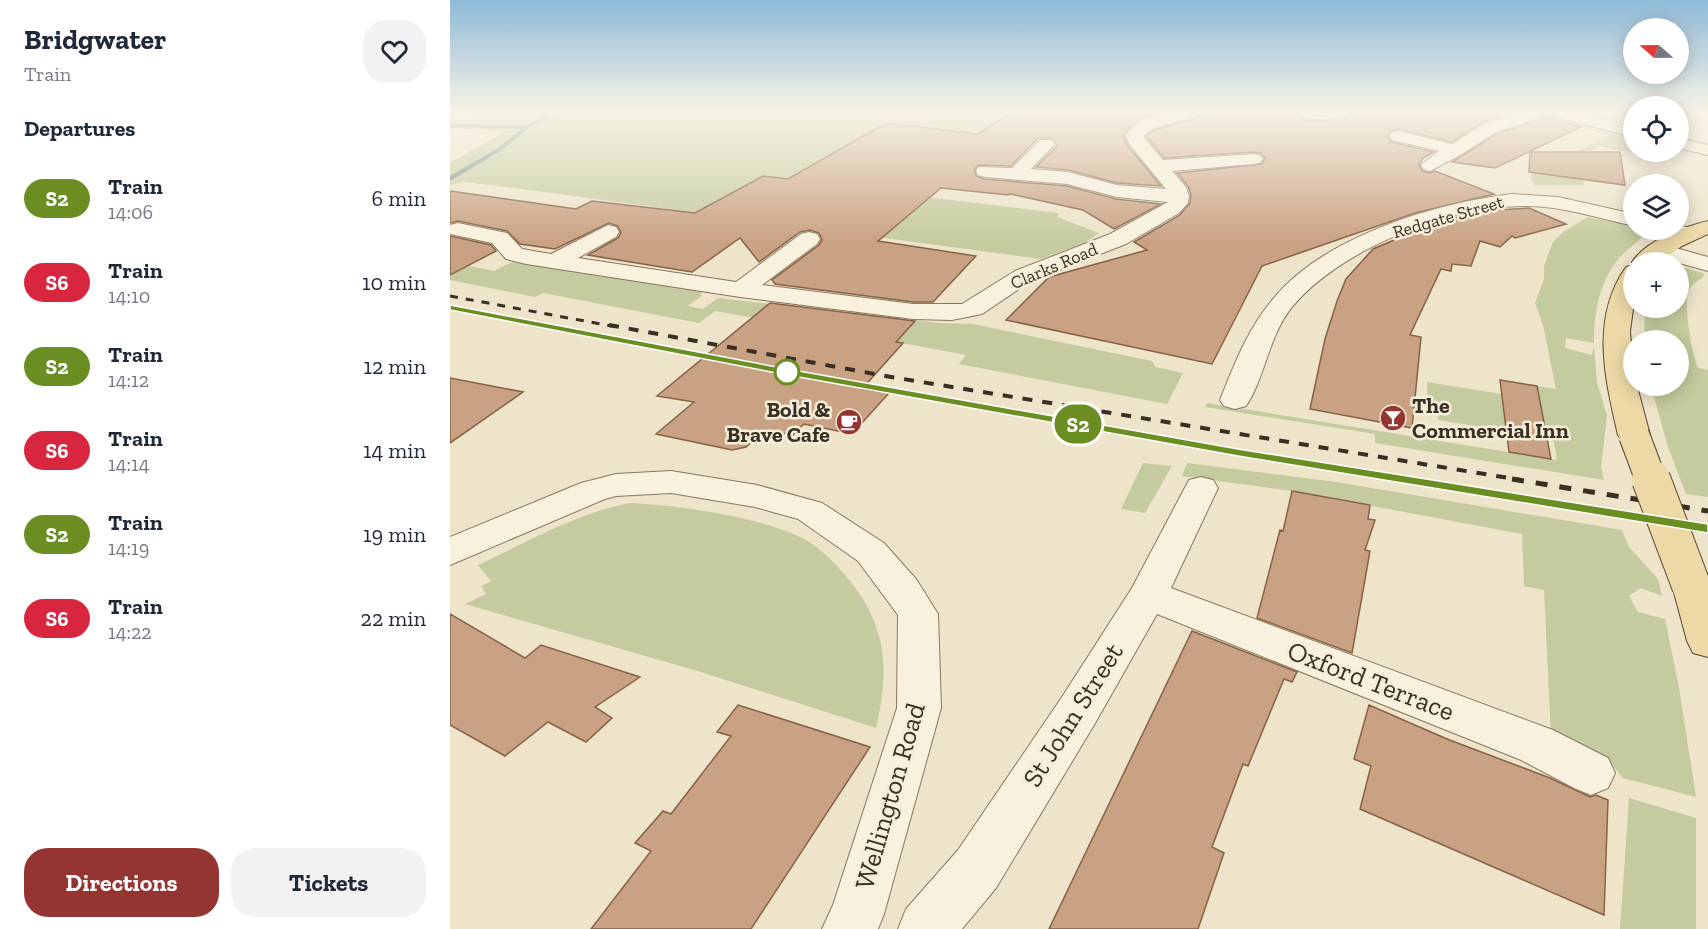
<!DOCTYPE html>
<meta charset="utf-8">
<style>
body{margin:0;font-family:"Zilla Slab",serif;background:#f2f2f3;color:#1f2937;height:100vh;display:flex;flex-direction:column;font-size:22px;white-space:nowrap}
*{box-sizing:border-box;margin:0}
p{font-size:20px;color:#747a83}
.icon{flex:none;width:33px;height:33px;fill:none;stroke:currentColor;stroke-width:2;stroke-linecap:round;stroke-linejoin:round}
.map{position:relative;flex:1;overflow:hidden}
.side{display:flex;flex-direction:column;background:#fff;width:450px}
.side>*{flex:none}
.badge{padding:0 12px;border-radius:20px;font-size:21px;line-height:39px}
.needle{width:39px;rotate:290deg}
.fabs{position:absolute;left:1173px;top:18px;display:grid;gap:12px}
.fabs a{display:grid;place-items:center;width:66px;height:66px;border-radius:50%;background:#fff;box-shadow:0 3px 15px #0003;font-size:30px}
.map>.badge{position:absolute;translate:-50% -50%;box-shadow:0 0 0 3px #fff}
h2{padding:0 24px;font-size:22px;line-height:54px}
.round{display:grid;place-items:center;flex:none;width:63px;height:63px;border-radius:24px;background:#f2f2f3}
.headline{display:flex;align-items:center;justify-content:space-between;height:102px;padding:0 24px}
h1{font-size:28px;font-weight:800;line-height:45px}
.action{display:flex;gap:12px;margin-top:auto;padding:12px 24px}
.action a{flex:1;height:69px;border-radius:24px;background:#953532;color:#fff;font-size:24px;font-weight:800;line-height:69px;text-align:center}
.action a+a{background:#f2f2f3;color:#1f2937}
ul{padding:0;list-style:none}
li{display:flex;align-items:center;gap:18px;height:84px;padding:0 24px}
li div{flex:1}
li b{display:block;font-size:22px}
li em{font-style:normal}
li .badge{min-width:66px;font-weight:700;text-align:center}
main{display:flex;flex:1;min-height:0}
.map>svg:first-child{display:block}
.green{fill:#c4cb9e}
.lines{fill:none;stroke-linecap:round;stroke-linejoin:round}
.stream{fill:#71908a;fill-rule:evenodd}
.building{fill:#c9a283;stroke:#876246;stroke-width:1.5}
.street-casing{stroke:#89775f;stroke-width:2}
.primary-casing{stroke:#574533;stroke-width:2}
.street{fill:#f8f1de;fill-rule:evenodd}
.primary{fill:#edd9a6;fill-rule:evenodd}
.rail-far2{stroke:#3a2f22;stroke-width:3;stroke-dasharray:8 8;stroke-linecap:butt}
.rail-far1{stroke:#3a2f22;stroke-width:4;stroke-dasharray:10 10;stroke-linecap:butt}
.rail{stroke:#3a2f22;stroke-width:5;stroke-dasharray:12 12;stroke-linecap:butt}
.primary-bridge-far1-casing{stroke:#574533;stroke-width:32;stroke-linecap:butt}
.primary-bridge-casing{stroke:#574533;stroke-width:40;stroke-linecap:butt}
.primary-bridge-far1{stroke:#edd9a6;stroke-width:30}
.primary-bridge{stroke:#edd9a6;stroke-width:38}
.line{fill:#6b8e23;stroke:#fff;stroke-width:1.5}
.stop-dot{fill:#fff;stroke:#6b8e23;stroke-width:3}
.labels{text-anchor:middle;dominant-baseline:central;stroke-width:5;stroke-linejoin:round;paint-order:stroke}
.far-street-label{font-size:18px;fill:#3a2f22;stroke:#f5eeda}
.poi-label{font-size:22px;font-weight:bold;fill:#3a2f22;stroke:#f5eeda;text-anchor:start}
.near-street-label{font-size:27px;fill:#3a2f22;stroke:#f5eeda}
</style>
<main>
<section class="side">
<div class="headline"><div><h1>Bridgwater</h1><p>Train</p></div><a class="round"><svg class="icon" aria-label="heart" viewBox="0 0 24 24"><path d="M12 20l-8-8c-3-5 5-10 8-4 3-6 11-1 8 4z"/></svg></a></div>
<h2>Departures</h2>
<ul>
<li><span class="badge" style="background:#6b8e23;color:#fff">S2</span><div><b>Train</b><p>14:06</p></div><em>6 min</em></li>
<li><span class="badge" style="background:#d7263d;color:#fff">S6</span><div><b>Train</b><p>14:10</p></div><em>10 min</em></li>
<li><span class="badge" style="background:#6b8e23;color:#fff">S2</span><div><b>Train</b><p>14:12</p></div><em>12 min</em></li>
<li><span class="badge" style="background:#d7263d;color:#fff">S6</span><div><b>Train</b><p>14:14</p></div><em>14 min</em></li>
<li><span class="badge" style="background:#6b8e23;color:#fff">S2</span><div><b>Train</b><p>14:19</p></div><em>19 min</em></li>
<li><span class="badge" style="background:#d7263d;color:#fff">S6</span><div><b>Train</b><p>14:22</p></div><em>22 min</em></li>
</ul>
<div class="action"><a>Directions</a><a>Tickets</a></div>
</section>
<div class="map">
<svg width="1258" height="929" viewBox="0 0 1258 929">
<rect width="100%" height="100%" fill="#ede4ca"/>
<path class="green" d="M63,112H621L469,196L609,213L607,217L649,233L636,242L591,259L72,189L14,182L0,185V163L54,132L0,127V120L58,118Z
M1101,119L1183,138V150L1170,151L1151,146L1110,161L1133,179L1134,185H1085L1080,178L1082,174L1160,135Z
M1138,217L1182,226L1184,230H1192L1195,234C1188,242 1179,248 1171,256C1149,281 1144,311 1144,343L1116,338L1115,348L1142,355L1144,347L1147,383L1157,415L1151,467L1154,480L925,443V434L755,407L757,403L1107,460L1102,432L1075,428L1062,432L988,420V411L978,410L977,382L1089,400L1087,386L1106,389L1093,325L1085,303L1094,279V266L1103,242L1113,232Z
M64,261L253,292L250,294L252,296L237,306L253,309L268,298L489,323L523,324L702,361L706,367L733,373L717,404L509,364L516,355L446,342L455,332L305,318L265,311L249,323L93,293L85,297L0,280V264L4,268L11,270L19,266L44,271Z
M1229,266L1253,273L1254,276C1248,281 1239,286 1238,293C1234,310 1242,353 1248,368L1258,370V497L1236,494L1218,447L1201,386H1228V340H1194L1195,308H1228Z
M693,463L722,466L695,513L671,509Z
M737,463L886,482L1172,530L1179,547L1208,579L1212,596L1191,588L1179,596L1188,612L1215,619L1229,688L1246,797L1173,778L1160,762L1101,736L1094,590L1074,586L1072,534L842,491L732,476Z
M180,503C228,505 312,517 354,539C369,547 384,562 395,575C437,624 440,667 426,728L251,672L15,604L36,594L31,586L41,581L28,565C77,542 127,513 180,503Z
M1179,798L1246,818V929H1170Z"/>
<g class="lines">
<path class="stream" d="M102,112H110L79,128L52,150L0,181V176L48,148L71,129L0,128V124L76,125Z"/>
</g>
<path class="building" d="M562,112H713L689,118L673,135L678,146L711,186L667,183L618,170L586,167L607,146L602,138H588L561,166L528,165L524,170L526,176L534,179L617,186L666,199L711,204L664,229L633,210L560,194L558,195L491,188L428,241L526,256L483,302H463L325,284L322,280L369,245L372,240L369,233L360,230L350,232L309,262L290,238L242,272L138,255L168,238L171,233L168,226L159,223L105,249L70,244L57,231L8,221L0,223V191L126,209L142,201L245,213L313,176L338,179L436,123L528,134Z
M755,112H844L856,120L871,121L900,117L903,112H1064L1031,123L1002,142L949,129L940,131L937,136L941,142L984,152L973,158L969,165L972,171L979,173L985,171L1044,194L965,213L812,266L762,364L556,320L599,277L697,250L684,242L730,215L740,203L741,195L738,186L727,173L812,164L815,158L810,153L804,152L714,158L696,136L704,130L752,117Z
M1097,117L1131,127L1045,168L1002,162L1045,135Z
M1080,152H1170L1175,185L1079,172Z
M1079,208L1116,224L1065,238L1062,236L1050,247L1030,241L1021,266L1002,264L1001,271L991,269L960,335L971,337L962,428L860,409L875,339L887,301L896,279L923,249L982,224L1015,215L1047,210Z
M0,236L41,245L46,251L0,275Z
M320,303L465,321L446,342L453,343L412,389L439,393L402,434L354,424L343,435L315,430L296,447L282,450L206,434L244,402L207,396Z
M0,378L73,392L0,443Z
M1050,380L1087,386L1101,459L1059,452Z
M842,491L920,505L918,519L925,520L915,550L920,551L902,653L807,618L830,530L833,531Z
M0,614L75,658L91,645L190,677L145,707L162,718L136,742L98,722L55,756L0,725Z
M742,631L847,672L842,682L834,679L798,766L793,764L762,847L774,853L748,929H599Z
M288,705L420,747L301,929H141L201,851L185,843L213,811L221,814L281,736L267,732Z
M919,705L997,739L1100,778L1140,797L1146,795L1158,800L1154,915L910,809L921,766L904,759Z"/>
<g class="lines">
<defs>
<path id="street" d="M724,112H753L751,115L703,128L693,136L713,160L804,154L810,155L813,159L810,163L804,164L722,171L736,187L739,196L738,203L729,213L676,244L581,281L532,314L502,320L463,319L290,297L76,264L56,259L42,243L0,234V225L8,223L57,233L72,249L101,254L158,225L166,227L169,232L166,237L128,258L286,282L351,234L359,232L367,234L370,239L367,244L312,285L463,304H512L565,271L660,234L718,202L667,197L617,184L535,177L528,175L526,171L528,167L562,168L590,140H602L605,144L581,169L618,172L667,185L716,189L680,145L675,135L691,120Z
M846,112H901L899,115C885,119 857,123 846,112Z
M1073,112H1124L1184,127V137L1097,115L1044,133L1012,154L980,171L973,169L971,165L989,151L942,140L939,136L942,132L948,131L1002,144L1032,125Z
M1228,138L1258,145V155L1228,148Z
M1062,194L1108,197L1184,214V226C1148,218 1112,206 1076,206C1001,205 890,249 842,307C818,337 815,378 796,406L785,409L774,406L770,400C784,365 798,328 823,299C873,237 985,203 1062,194Z
M1228,225L1245,229L1248,234L1245,239L1237,241L1213,235L1210,230H1228Z
M1208,243L1258,257V271L1200,255L1197,250L1200,245Z
M221,471L307,485L372,503L434,543L466,579L488,614L491,708L434,914L428,929H372L383,905L447,708L448,615L408,561L348,519L305,507L221,493L166,496L155,499L0,565V537L131,483L166,474Z
M751,477L763,480L768,488L721,588L1103,730L1158,758L1165,773L1158,788L1141,795L1124,788L1071,760L707,614L644,725L546,888L512,929H448L456,909L508,850L612,697L682,588L739,480Z"/>
<path id="primary" d="M1258,221V234L1232,246L1208,262H1182C1197,240 1233,227 1258,221Z
M1184,265V302L1180,331L1184,386H1187L1200,435L1195,442L1184,445L1173,442L1168,435C1155,379 1140,318 1176,267Z
M1241,571L1255,575L1258,581V657L1243,653L1237,641L1222,585L1227,575Z"/>
</defs>
<use href="#street" class="street-casing"/>
<use href="#primary" class="primary-casing"/>
<use href="#street" class="street"/>
<use href="#primary" class="primary"/>
<path class="rail-far2" d="M0,296L167,327
M0,308L99,327"/>
<path class="rail-far1" d="M91,325C381,380 672,433 964,480
M159,325L441,377L1071,480"/>
<path class="rail" d="M954,479L1258,528
M1062,479L1258,511"/>
<defs>
<path id="primary-bridge-far1" d="M1184,435L1201,480"/>
<path id="primary-bridge" d="M1201,479L1241,585"/>
</defs>
<use href="#primary-bridge-far1" class="primary-bridge-far1-casing"/>
<use href="#primary-bridge" class="primary-bridge-casing"/>
<use href="#primary-bridge-far1" class="primary-bridge-far1"/>
<use href="#primary-bridge" class="primary-bridge"/>
</g>
<linearGradient id="sky" x2="0" y2="1"><stop stop-color="#8fbad6"/><stop offset="0.46" stop-color="#f7f3e7"/><stop offset="1" stop-color="#f7f3e7" stop-opacity="0"/></linearGradient>
<rect width="1258" height="242" fill="url(#sky)"/>
<path class="line" d="M0,305L332,368L788,449L1258,524V533L788,456L332,374L0,310Z"/>
<defs>
<symbol id="bar-disc" viewBox="-11 -11 22 22"><circle r="9.5" fill="#953532" stroke="#f5eeda"/><path d="M-6-5H6L.8 .8V4.5H3.5V6h-7V4.5H-.8V.8Z" fill="#fff"/></symbol>
<symbol id="cafe-disc" viewBox="-11 -11 22 22"><circle r="9.5" fill="#953532" stroke="#f5eeda"/><path d="M-5.5-4.5H6V0H3Q3 3.5 0 3.5H-2.5Q-5.5 3.5-5.5 0ZM3-3.2v2h1.7v-2ZM-6 4.5H4V6H-6Z" fill="#fff"/></symbol>
</defs>
<g fill-rule="evenodd">
<use href="#bar-disc" x="928" y="403" width="30" height="30"/>
<use href="#cafe-disc" x="384" y="407" width="30" height="30"/>
</g>
<circle class="stop-dot" cx="337" cy="372" r="12"/>
<g class="labels">
<g class="far-street-label">
<text transform="translate(998 217) rotate(-16)">Redgate Street</text>
<text transform="translate(604 266) rotate(-23)">Clarks Road</text>
</g>
<g class="poi-label">
<text x="962" y="405">The<tspan x="962" dy="25">Commercial Inn</tspan></text>
<text x="380" y="409" text-anchor="end">Bold &amp;<tspan x="380" dy="25">Brave Cafe</tspan></text>
</g>
<g class="near-street-label">
<text transform="translate(921 681) rotate(21)">Oxford Terrace</text>
<text transform="translate(623 715) rotate(-58)">St John Street</text>
<text transform="translate(440 796) rotate(-74)">Wellington Road</text>
</g>
</g>
</svg>
<div class="fabs">
<a><svg class="needle" viewBox="-14 -14 28 28"><path d="M0-13l5 13h-10z" fill="#e53935"/><path d="M0 13l5-13h-10z" fill="#747a83"/></svg></a>
<a><svg class="icon" aria-label="locate" viewBox="0 0 24 24"><circle cx="12" cy="12" r="6"/><path d="M12 2v4M12 18v4M2 12h4M18 12h4"/></svg></a>
<a><svg class="icon" aria-label="layers" viewBox="0 0 24 24"><path d="M12 4l9 5-9 5-9-5zM3 14l9 5 9-5"/></svg></a>
<a>+</a>
<a>−</a>
</div>
<b class="badge" style="left:628px;top:424px;background:#6b8e23;color:#fff">S2</b>
</div>
</main>
